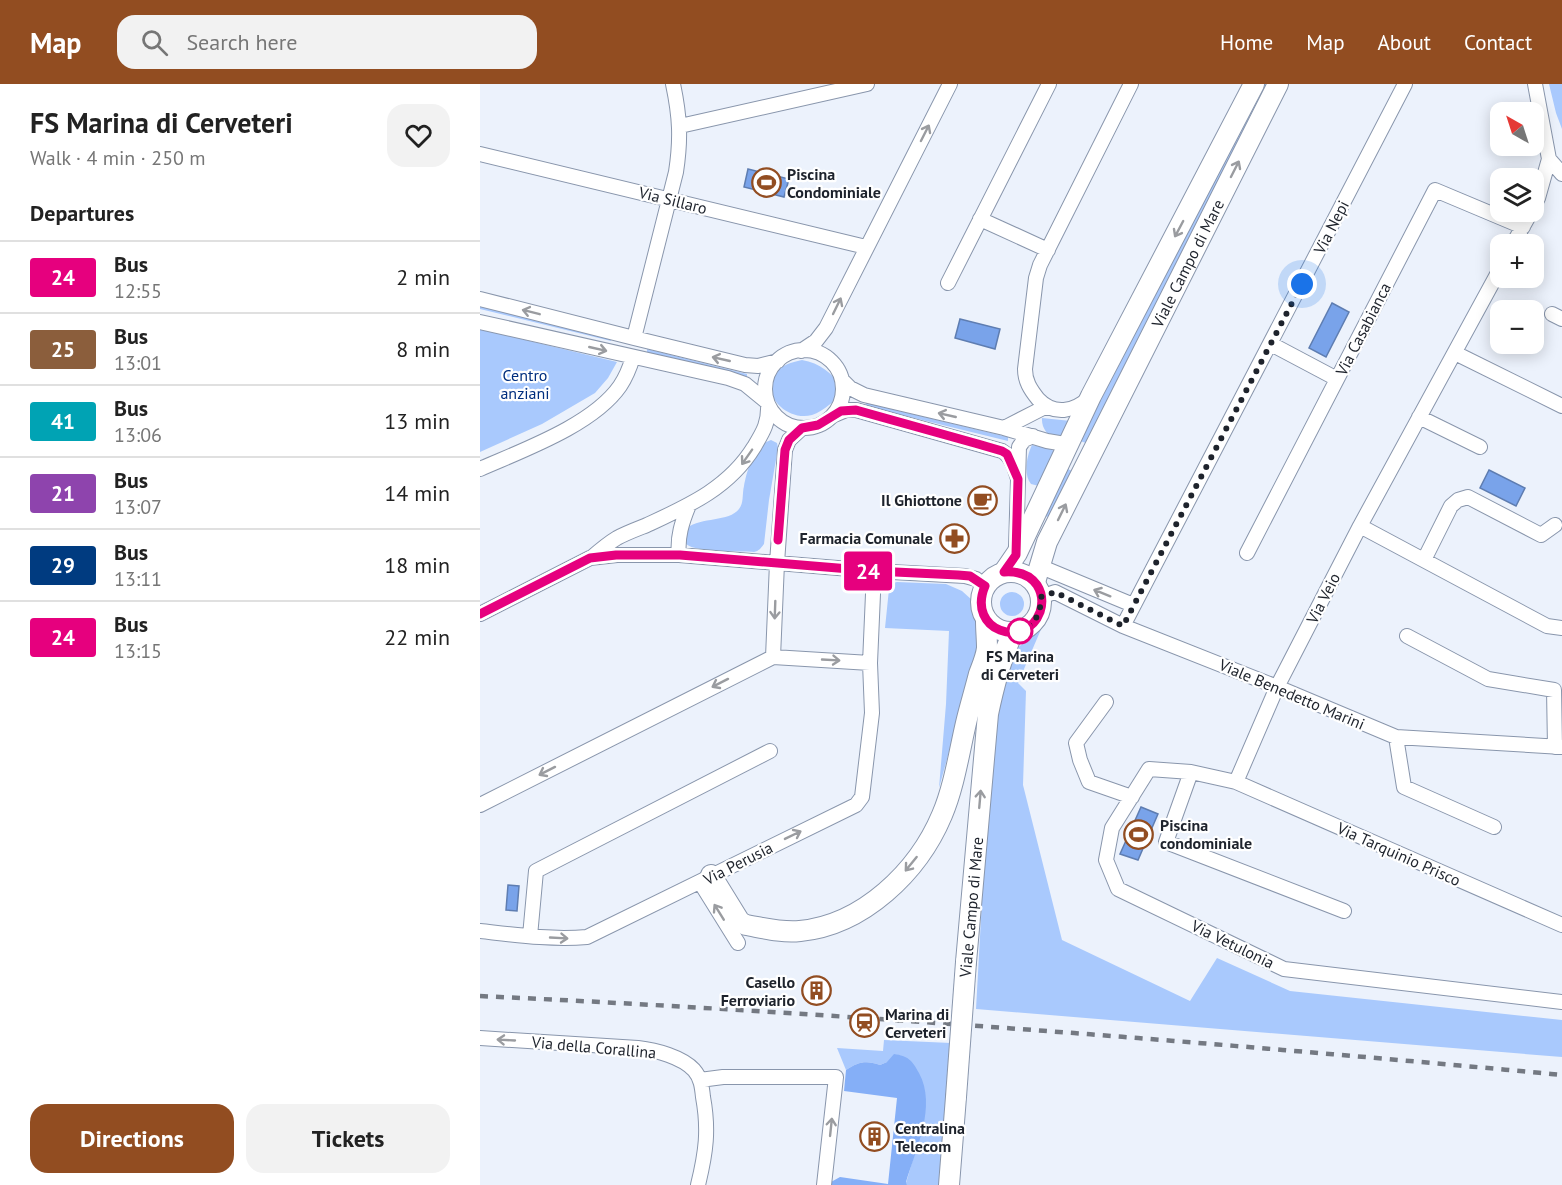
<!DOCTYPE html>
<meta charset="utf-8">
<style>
body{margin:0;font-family:"PT Sans",sans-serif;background:#f2f2f2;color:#222;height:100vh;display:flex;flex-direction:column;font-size:22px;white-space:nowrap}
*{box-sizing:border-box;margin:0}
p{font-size:20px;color:#767676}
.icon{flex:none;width:33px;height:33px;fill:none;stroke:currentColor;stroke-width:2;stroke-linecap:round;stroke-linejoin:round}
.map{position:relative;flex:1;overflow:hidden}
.side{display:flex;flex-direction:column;background:#fff;width:480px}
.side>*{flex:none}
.badge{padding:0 12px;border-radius:4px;font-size:21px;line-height:39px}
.needle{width:39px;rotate:321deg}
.buttons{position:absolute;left:1010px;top:18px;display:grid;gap:12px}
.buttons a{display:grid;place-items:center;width:54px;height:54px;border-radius:12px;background:#fff;box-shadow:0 3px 15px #0003;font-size:30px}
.you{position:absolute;width:30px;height:30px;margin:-15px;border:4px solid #fff;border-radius:50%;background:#1a73e8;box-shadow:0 0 0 9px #1a73e833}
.map>.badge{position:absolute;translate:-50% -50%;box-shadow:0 0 0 3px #fff}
h2{padding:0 30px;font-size:22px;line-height:54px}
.round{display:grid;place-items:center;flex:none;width:63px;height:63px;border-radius:18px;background:#f2f2f2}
.summary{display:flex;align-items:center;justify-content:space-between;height:102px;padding:0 30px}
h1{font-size:28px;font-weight:600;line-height:45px}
.button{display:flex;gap:12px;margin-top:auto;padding:12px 30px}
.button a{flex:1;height:69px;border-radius:18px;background:#924d21;color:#fff;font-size:24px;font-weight:600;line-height:69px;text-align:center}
.button a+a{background:#f2f2f2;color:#222}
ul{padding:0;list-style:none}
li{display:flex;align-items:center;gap:18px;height:72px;padding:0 30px;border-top:2px solid #e0e0e0}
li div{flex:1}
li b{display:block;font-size:22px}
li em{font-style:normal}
li .badge{min-width:66px;font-weight:700;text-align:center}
header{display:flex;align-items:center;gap:36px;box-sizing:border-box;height:84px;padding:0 30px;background:#924d21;color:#fff}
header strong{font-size:28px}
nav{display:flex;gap:33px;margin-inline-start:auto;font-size:21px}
.search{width:420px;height:54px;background:#f2f2f2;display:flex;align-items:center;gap:15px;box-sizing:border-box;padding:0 21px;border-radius:18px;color:#767676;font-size:22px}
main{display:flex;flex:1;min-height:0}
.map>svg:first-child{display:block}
.green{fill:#a9c9fd}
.forest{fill:#85aff7}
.water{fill:#79a3ea;stroke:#5e7db1;stroke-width:1.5}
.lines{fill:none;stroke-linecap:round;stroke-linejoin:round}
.street-casing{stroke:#8996ac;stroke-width:16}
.secondary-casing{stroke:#8996ac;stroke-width:22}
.street{stroke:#fff;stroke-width:14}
.secondary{stroke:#fff;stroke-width:20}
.rail{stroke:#747982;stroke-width:4.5;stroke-dasharray:8 8;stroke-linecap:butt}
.secondary-bridge-casing{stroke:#8996ac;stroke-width:22;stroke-linecap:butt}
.secondary-bridge{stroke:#fff;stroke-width:20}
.oneway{stroke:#9a9ca0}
.line-casing{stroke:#fff;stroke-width:14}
.line{stroke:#e6007e;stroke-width:9}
.walk{stroke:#1e232c;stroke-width:6;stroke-dasharray:0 10.8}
.stop-dot{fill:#fff;stroke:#e6007e;stroke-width:3}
.labels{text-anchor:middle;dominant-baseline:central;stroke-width:4.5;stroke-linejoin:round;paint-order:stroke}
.poi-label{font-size:16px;font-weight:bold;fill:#1e232c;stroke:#fff;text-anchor:start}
.street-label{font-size:16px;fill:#1e232c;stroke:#fff}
.park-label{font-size:16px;fill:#002e7e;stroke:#fff}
.stop-label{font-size:16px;font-weight:bold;fill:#1e232c;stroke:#fff}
</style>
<header>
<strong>Map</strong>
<div class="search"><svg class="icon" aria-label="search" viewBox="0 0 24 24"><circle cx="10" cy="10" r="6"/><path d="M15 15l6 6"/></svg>Search here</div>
<nav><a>Home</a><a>Map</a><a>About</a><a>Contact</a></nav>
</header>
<main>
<section class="side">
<div class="summary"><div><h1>FS Marina di Cerveteri</h1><p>Walk · 4 min · 250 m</p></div><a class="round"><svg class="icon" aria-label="heart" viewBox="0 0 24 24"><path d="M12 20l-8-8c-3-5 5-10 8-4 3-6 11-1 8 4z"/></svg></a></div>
<h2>Departures</h2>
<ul>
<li><span class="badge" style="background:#e6007e;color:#fff">24</span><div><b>Bus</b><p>12:55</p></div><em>2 min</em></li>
<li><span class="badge" style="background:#8b5e3c;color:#fff">25</span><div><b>Bus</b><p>13:01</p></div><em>8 min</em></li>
<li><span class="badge" style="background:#00a3b4;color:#fff">41</span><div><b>Bus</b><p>13:06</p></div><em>13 min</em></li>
<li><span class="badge" style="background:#8e44ad;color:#fff">21</span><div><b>Bus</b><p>13:07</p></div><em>14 min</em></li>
<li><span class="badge" style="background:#003b80;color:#fff">29</span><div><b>Bus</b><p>13:11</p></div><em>18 min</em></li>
<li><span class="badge" style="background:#e6007e;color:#fff">24</span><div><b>Bus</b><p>13:15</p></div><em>22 min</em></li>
</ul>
<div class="button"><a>Directions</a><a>Tickets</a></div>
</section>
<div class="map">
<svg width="1082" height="1101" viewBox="0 0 1082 1101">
<rect width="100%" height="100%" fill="#ecf2fc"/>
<path class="green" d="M780,0H794L606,359L600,357L599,351Z
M1069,0H1082V45L1076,29Z
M0,221L130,253L131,257L0,225Z
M0,245L137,278L128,294L115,309L62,340L0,368Z
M167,265L267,290V292L266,293L167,268Z
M322,276C340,279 352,289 361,303C361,313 356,316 349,321C344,325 338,329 332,331C298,340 263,287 322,276Z
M386,319L528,353V357L385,322Z
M562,334L591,337C589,341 587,347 583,350C572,359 561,346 562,334Z
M291,356L297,359L298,364L289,416L284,460C281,464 279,467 274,468C263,467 208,469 205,458C204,455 206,448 207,444C221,433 249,438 259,425C264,419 262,410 264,402C267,386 274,361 291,356Z
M552,361L570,365L576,368L559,402L551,400C543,391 547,371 552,361Z
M586,384L592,387V390L570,432L565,433Z
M417,498L466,500L482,507L492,516L501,552L459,704L466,620L469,547L405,544L409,505L413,499Z
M520 520a12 12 0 1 1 24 0a12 12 0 1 1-24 0Z
M562,543L538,599L546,607L543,701L582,856L710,917L737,874L810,907L1082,936V973L496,925L504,780L516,631L535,566Z
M404,956L471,959L459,1101H427L426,1099L443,1041L407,978L400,981C386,976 378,978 366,986L357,964L403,967Z"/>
<path class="forest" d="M414,970C428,972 432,976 439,989C457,1022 436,1065 426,1098L427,1101H350L351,1098L360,1093L408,1100L417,1014L364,1007L366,986C378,978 386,976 400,981L407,978Z"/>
<path class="water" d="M268,85L309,95L304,113L264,103Z
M852,219L869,228L846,273L829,264Z
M480,235L520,245L515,265L475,254Z
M1009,386L1045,404L1036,422L1000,404Z
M661,723L678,730L658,776L640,770Z
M28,801L39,802L37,827L26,826Z"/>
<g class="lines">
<defs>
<path id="street" d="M200,42L387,0
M0,70L386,163
M1069,75L1082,90
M1053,124L1058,114L1069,75L1055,0
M500,135L568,166
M1033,160L1051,128
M468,199L569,0
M0,215L154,254L265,281L278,282L298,277
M1072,230L1082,235
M0,238L248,294L265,300L287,318
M154,254L196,88C201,55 200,33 193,0
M791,260L857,295
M285 305a39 39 0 1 1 78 0a39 39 0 1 1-78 0Z
M321,267L336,257L346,244L470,0
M975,269L1082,322
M362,296L370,304L384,311L524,344L567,357L585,360L592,354
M610,313C594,328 574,332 558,315C550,305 545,297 545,285L556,194L560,181L651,0
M354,331L366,326H376L522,367C532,373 535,385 538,395
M939,333L1000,363
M524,344L567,322
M0,385C43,366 113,341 140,302C146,293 150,283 153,273
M880,442L1067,542L1082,544
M536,463L539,363L544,356L553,352
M767,469L955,106L1043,143
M199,471C197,453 202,438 209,421
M111,474C119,467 127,460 137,454C146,449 157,445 167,441C208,422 249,404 274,363C283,348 289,339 288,320
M944,476L971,422L978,416L988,413L1061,451L1075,441
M559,482L653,521
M561,513L575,508L643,542L797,603L916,653L1082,663
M0,530L110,474L137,471H199L394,487L485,492L496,495L505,502
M643,542L925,0
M927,552L1008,595L1074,606L1075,663
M293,573L297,479L305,366L309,356L322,344
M626,618L596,659L600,676L609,698L652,713
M916,653L924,703L1014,743
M711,688L686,758L864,827
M756,698L797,603L880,442L1020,185
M0,721L293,573L390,579L394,487
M220,798L258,859
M1082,841L756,698L711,688L669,685L632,744L626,776L638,805L804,885L1082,918
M0,847C36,851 71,856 107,853L376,721L382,713L392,629L390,579
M50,852L56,787L290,667
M0,954L158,964C176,966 202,973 214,986C221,994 222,1003 223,1013C229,1046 226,1068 218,1101
M220,996L243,993H356L344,1101"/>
<g id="secondary">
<circle cx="531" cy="518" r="30"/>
<path d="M524,488L537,469L611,312L774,0"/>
<path id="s1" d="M555,498L567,458L798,0"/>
<path d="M231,791L260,838L266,841C283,844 302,849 320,847C383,841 438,788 462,731C474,703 479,669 486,639C490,622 495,606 499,590C502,582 506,573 507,564C507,555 506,546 506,537"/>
<path d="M486,878L508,630C513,606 522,571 533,549"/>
<path d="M469,1101L476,1013"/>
</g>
</defs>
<use href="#street" class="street-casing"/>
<use href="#secondary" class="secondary-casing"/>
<use href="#street" class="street"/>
<use href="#secondary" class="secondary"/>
<path class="rail" d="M0,912C361,929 722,957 1082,991"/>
<defs>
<path id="secondary-bridge" d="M476,1013L486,878"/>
</defs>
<use href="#secondary-bridge" class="secondary-bridge-casing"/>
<use href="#secondary-bridge" class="secondary-bridge"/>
</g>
<defs><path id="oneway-shaft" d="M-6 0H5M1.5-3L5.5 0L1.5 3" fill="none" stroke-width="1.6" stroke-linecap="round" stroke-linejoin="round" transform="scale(1.5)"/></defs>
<g class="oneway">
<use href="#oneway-shaft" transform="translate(445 49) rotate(-63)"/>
<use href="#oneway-shaft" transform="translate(755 85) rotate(-63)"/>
<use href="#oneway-shaft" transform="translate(699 145) rotate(118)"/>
<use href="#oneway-shaft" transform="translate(357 222) rotate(-64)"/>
<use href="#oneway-shaft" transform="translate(51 228) rotate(-166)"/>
<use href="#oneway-shaft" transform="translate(118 265) rotate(13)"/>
<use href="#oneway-shaft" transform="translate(241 275) rotate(-167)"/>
<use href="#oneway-shaft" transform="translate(467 331) rotate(-167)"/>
<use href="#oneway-shaft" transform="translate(267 373) rotate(125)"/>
<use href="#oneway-shaft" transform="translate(582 428) rotate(-64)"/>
<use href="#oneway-shaft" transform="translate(622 509) rotate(-158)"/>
<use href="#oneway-shaft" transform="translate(295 526) rotate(92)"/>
<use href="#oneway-shaft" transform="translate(351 576) rotate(3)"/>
<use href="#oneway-shaft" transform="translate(240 599) rotate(153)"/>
<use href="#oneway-shaft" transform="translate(67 687) rotate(153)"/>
<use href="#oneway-shaft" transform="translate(500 715) rotate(-85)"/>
<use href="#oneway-shaft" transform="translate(313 751) rotate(-26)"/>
<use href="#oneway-shaft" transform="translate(431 780) rotate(129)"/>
<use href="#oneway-shaft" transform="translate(239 828) rotate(-122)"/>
<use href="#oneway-shaft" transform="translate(79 854) rotate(3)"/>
<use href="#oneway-shaft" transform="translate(26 956) rotate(-177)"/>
<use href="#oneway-shaft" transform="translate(351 1043) rotate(-84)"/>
</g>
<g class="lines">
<defs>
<path id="line" d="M0,530L110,474L136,471H200L394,487L478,491L490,492L505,502C486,547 546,566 560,528C563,519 562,509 557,501C549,490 537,487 524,488L536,471L538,395L527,370L522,367L498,360L376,326L361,327L338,341L322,344L309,356L305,366L298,456"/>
</defs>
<use href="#line" class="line-casing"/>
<use href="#line" class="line"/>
<path class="walk" d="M540,547C555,541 561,529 561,513L575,508L643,542L822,200"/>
</g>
<defs>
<symbol id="stadium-ring" viewBox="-11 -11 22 22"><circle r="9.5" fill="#fff" stroke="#924d21" stroke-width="1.5"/><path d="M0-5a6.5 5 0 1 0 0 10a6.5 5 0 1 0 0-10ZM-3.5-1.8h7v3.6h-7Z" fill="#924d21"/></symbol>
<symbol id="cafe-ring" viewBox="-11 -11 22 22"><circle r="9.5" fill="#fff" stroke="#924d21" stroke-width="1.5"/><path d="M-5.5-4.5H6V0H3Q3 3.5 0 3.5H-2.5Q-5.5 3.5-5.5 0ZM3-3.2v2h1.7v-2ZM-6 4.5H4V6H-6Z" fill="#924d21"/></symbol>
<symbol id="pharmacy-ring" viewBox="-11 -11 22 22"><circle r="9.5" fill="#fff" stroke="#924d21" stroke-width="1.5"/><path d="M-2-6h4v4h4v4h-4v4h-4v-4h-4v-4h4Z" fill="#924d21"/></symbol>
<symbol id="building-ring" viewBox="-11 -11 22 22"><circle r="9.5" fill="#fff" stroke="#924d21" stroke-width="1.5"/><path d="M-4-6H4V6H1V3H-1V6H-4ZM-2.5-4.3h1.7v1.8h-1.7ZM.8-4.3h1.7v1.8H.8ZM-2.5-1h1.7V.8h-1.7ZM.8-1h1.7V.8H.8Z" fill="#924d21"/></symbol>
<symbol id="station-ring" viewBox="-11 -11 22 22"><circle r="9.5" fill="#fff" stroke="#924d21" stroke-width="1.5"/><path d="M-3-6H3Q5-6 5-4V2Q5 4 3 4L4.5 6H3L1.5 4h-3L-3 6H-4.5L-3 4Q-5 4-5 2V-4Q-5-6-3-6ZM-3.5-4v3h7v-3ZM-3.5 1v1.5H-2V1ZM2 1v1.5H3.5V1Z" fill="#924d21"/></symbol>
</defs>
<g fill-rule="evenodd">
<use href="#stadium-ring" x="270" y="82" width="33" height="33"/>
<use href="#cafe-ring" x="486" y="400" width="33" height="33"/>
<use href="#pharmacy-ring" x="458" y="438" width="33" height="33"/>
<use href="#stadium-ring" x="642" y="734" width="33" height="33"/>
<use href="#building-ring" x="320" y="890" width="33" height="33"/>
<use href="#station-ring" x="368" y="922" width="33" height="33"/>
<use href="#building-ring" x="378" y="1036" width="33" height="33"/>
</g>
<circle class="stop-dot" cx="540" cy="547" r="12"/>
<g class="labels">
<g class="poi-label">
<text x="307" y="90">Piscina<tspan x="307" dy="18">Condominiale</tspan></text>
<text x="482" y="416" text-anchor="end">Il Ghiottone</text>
<text x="453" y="454" text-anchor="end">Farmacia Comunale</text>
<text x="680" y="741">Piscina<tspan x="680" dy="18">condominiale</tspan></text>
<text x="315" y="898" text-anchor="end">Casello<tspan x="315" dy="18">Ferroviario</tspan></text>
<text x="405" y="930">Marina di<tspan x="405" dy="18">Cerveteri</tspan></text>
<text x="415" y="1044">Centralina<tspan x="415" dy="18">Telecom</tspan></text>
</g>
<g class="street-label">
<text transform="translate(193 116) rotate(14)">Via Sillaro</text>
<text transform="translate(851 143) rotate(-63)">Via Nepi</text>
<text stroke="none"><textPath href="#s1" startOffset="354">Viale Campo di Mare</textPath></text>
<text transform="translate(883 245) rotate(-63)">Via Casabianca</text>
<text transform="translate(843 514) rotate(-63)">Via Veio</text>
<text transform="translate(812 610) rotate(23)">Viale Benedetto Marini</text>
<text transform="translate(919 770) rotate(24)">Via Tarquinio Prisco</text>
<text transform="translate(258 779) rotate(-27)">Via Perusia</text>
<text transform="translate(491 823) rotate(-85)">Viale Campo di Mare</text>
<text transform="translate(753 860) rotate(26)">Via Vetulonia</text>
<text transform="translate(114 963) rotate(5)">Via della Corallina</text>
</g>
<g class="park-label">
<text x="45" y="291">Centro<tspan x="45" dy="18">anziani</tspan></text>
</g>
<g class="stop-label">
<text x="540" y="572">FS Marina<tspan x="540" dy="18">di Cerveteri</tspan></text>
</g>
</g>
</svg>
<div class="buttons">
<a><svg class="needle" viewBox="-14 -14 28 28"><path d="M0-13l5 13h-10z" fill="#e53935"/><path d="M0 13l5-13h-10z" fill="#767676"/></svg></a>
<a><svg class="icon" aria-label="layers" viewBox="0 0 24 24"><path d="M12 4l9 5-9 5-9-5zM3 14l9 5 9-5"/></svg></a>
<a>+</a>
<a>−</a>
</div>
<div class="you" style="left:822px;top:200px"></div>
<b class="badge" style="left:388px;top:487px;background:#e6007e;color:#fff">24</b>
</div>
</main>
